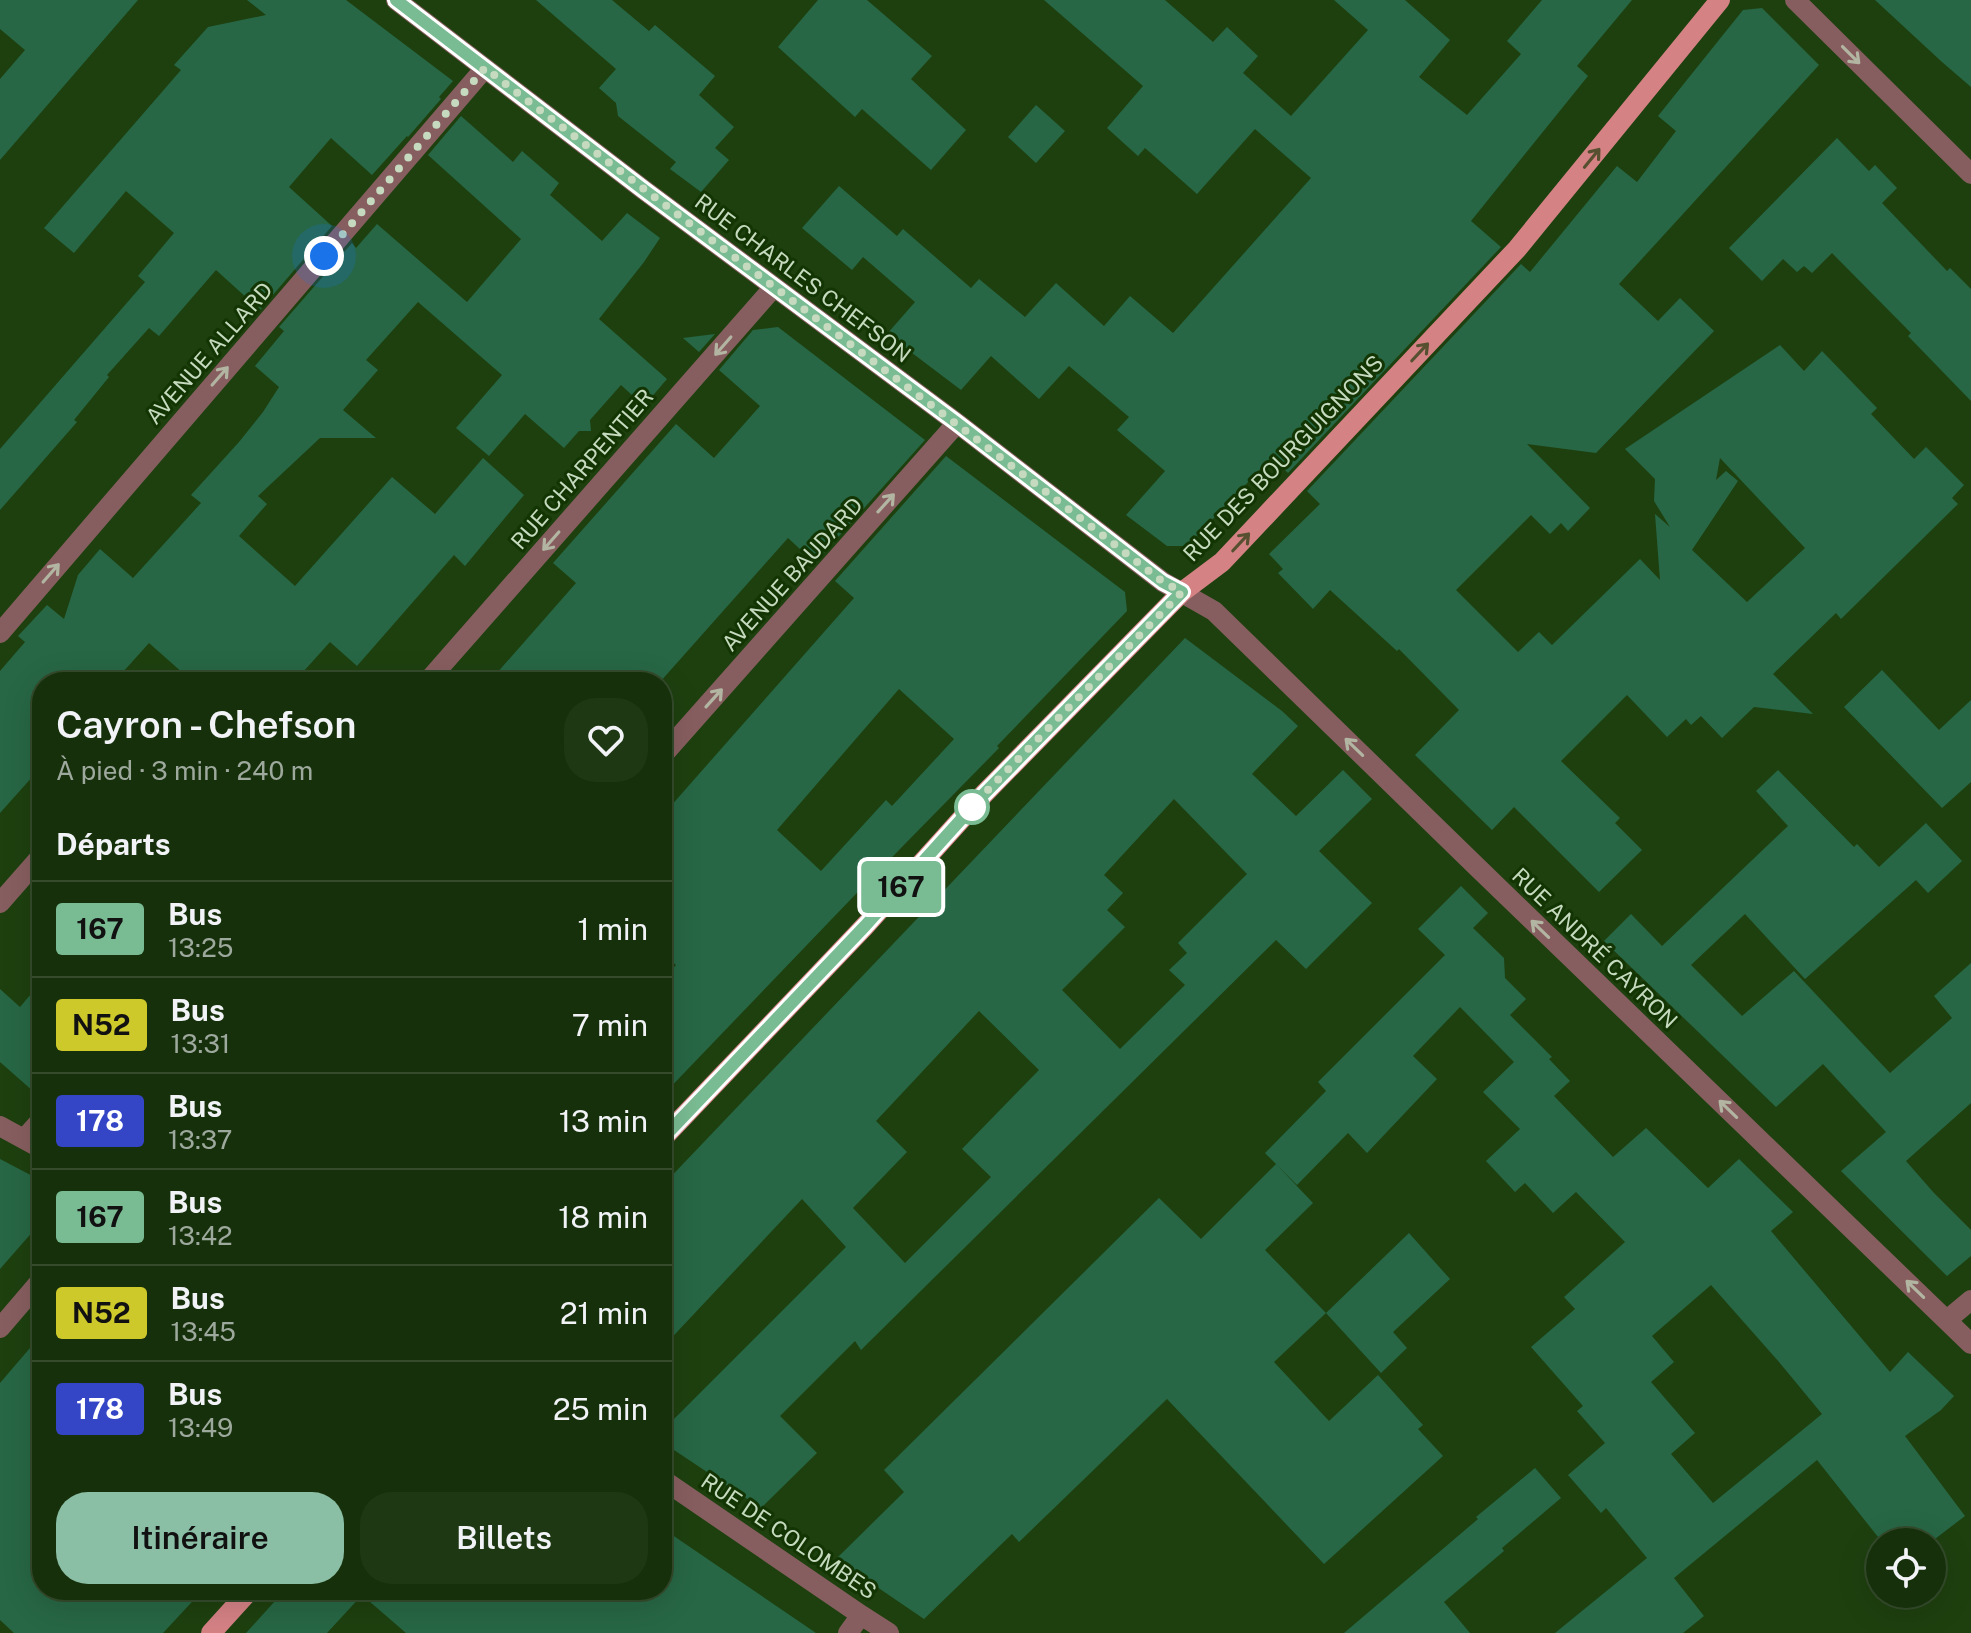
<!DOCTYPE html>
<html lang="fr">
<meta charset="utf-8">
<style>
body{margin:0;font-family:"Public Sans",sans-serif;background:#1f3814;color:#f1f3f6;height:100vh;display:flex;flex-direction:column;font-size:30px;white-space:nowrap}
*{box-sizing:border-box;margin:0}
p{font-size:26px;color:#9ea99d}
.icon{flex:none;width:44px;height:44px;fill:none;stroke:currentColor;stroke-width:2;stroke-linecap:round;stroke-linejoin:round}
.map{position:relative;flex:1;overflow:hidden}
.details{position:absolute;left:32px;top:672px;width:640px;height:928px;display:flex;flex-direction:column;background:#16300b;border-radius:32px;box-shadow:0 8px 32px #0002,0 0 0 2px #354b2c}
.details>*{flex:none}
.badge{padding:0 16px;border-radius:6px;font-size:28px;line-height:52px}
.buttons{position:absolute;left:1866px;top:1528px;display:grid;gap:16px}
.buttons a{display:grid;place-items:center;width:80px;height:80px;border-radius:50%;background:#16300b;box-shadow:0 8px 32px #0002,0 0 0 2px #354b2c;font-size:40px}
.you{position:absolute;width:40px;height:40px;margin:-20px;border:6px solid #fff;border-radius:50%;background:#1a73e8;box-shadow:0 0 0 12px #1a73e833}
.map>.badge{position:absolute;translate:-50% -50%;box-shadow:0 0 0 4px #fff}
h2{padding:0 24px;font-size:30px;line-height:72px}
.round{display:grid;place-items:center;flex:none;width:84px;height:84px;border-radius:32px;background:#1f3814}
.overview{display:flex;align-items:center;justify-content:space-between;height:136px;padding:0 24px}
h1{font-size:38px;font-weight:600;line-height:60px}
.primary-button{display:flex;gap:16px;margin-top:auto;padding:16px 24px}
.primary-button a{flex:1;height:92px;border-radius:32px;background:#8abfa5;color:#111;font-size:32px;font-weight:600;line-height:92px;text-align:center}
.primary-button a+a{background:#1f3814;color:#f1f3f6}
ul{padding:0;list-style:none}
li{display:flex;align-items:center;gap:24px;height:96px;padding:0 24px;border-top:2px solid #354b2c}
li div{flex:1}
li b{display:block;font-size:30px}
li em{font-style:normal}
li .badge{min-width:88px;font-weight:700;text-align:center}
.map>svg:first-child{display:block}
.building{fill:#276745;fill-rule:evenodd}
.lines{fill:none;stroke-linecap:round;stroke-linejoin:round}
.minor{stroke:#875e5f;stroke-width:20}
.major{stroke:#d58285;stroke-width:20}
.oneway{stroke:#b2b5a2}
.oneway2{stroke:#575030}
.line-casing{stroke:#fff;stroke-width:18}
.line{stroke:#79bb92;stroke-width:12}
.walk{stroke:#c5dabe;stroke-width:8;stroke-dasharray:0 14.4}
.stop-dot{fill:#fff;stroke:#79bb92;stroke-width:4}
.labels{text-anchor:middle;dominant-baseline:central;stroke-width:6;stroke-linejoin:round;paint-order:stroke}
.street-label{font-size:22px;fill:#c5dabe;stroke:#133503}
</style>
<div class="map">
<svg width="1971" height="1633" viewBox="0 0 1971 1633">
<rect width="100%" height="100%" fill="#1e400f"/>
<path class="building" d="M0,0H138L0,160V79L25,50L0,29Z
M247,0H346L453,81L439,97L441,99L408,137L407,136L372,175L331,138L289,187L332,226L260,310L216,270L159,336L149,328L107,375L109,377L74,420L77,422L0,510V449L145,282L138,276L174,233L126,191L74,253L44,228L181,70L174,65L208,27L266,15Z
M536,0H612L649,31L655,25L715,76L699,95L734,127L715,148L729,160L701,192L670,169L676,162L618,116L616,103L599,88L616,69Z
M818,0H867L932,56L911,79L966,130L931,170L862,109L855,117L778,47Z
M1044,0H1165L1213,42L1227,27L1258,56L1243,73L1291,116L1368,30L1334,0H1405L1450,40L1419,77L1467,115L1521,54L1507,41L1542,0H1632L1577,66L1588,76L1471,221L1501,247L1288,473L1272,457L1187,546H1167L1126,515L1165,471L1117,430L1129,417L1069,366L1039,399L991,356L961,390L887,334L915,302L863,257L852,270L802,228L839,186L897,236L903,229L971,288L979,279L1025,317L1056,283L1104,326L1130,296L1173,333L1311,178L1255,129L1197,194L1145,148L1138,156L1107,128L1143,86Z
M1875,0H1971V87L1942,62Z
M1762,8L1819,65L1619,284L1658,321L1680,298L1714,331L1596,453L1527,444L1590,508L1568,531L1561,523L1550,534L1531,515L1456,590L1518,652L1539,632L1552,645L1640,559L1660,580L1655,514L1670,527L1654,501L1655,479L1625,449L1780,345L1804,371L1822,351L1877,408L1871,414L1914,459L1926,447L1964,485L1952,498L1958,504L1841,619L1836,613L1773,674L1813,714L1754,707L1722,738L1701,716L1691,725L1686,719L1667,737L1627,695L1561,761L1620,818L1615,823L1642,850L1599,892L1514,807L1492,830L1415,755L1459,710L1399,649L1397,651L1330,590L1313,609L1278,573L1283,569L1269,554L1320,504L1307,491L1521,264L1530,272L1617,166L1637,182L1676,131L1658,116L1743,10ZM1720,458L1805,548L1747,602L1692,550L1738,481L1726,471L1716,480Z
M1036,105L1065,131L1036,163L1008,137Z
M461,116L513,162L522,151L559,183L550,195L602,241L627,213L660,238L644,262L599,319L667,379L644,406L621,385L590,420L591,431H579L564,448L525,414L489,456L456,428L502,375L418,302L366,360L378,370L343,410L376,438H320L258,496L267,504L239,536L295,586L392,477L435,514L483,458L524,495L465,566L454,555L357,666L330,642L294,682H193L149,643L114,682H42V766L0,813V671L25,642L18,636L47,605L64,619L78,575L100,549L133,578L201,503L191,495L239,442L263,412L279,387L255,366L284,331L279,327L352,243L356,248L377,224L467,302L521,239L428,155Z
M1837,138L1869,171L1875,165L1897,188L1882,203L1947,271L1950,268L1971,289V401L1908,336L1911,333L1832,253L1812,273L1804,266L1797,272L1783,259L1762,281L1729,248Z
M778,327L925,440L815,563L788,538L660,682H489L576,583L553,563L676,424L714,458L760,406L719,370L753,330Z
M715,334L699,352L683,338Z
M946,456L1125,592L1127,611L997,746L999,748L852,898L662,1096V980L676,965L662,953V816L854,598L835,581ZM899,689L954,739L892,806L886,800L821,871L777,830Z
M1185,638L1282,711L1298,726L1252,774L1296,816L1343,770L1372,799L1319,851L1372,903L1306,969L1276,940L861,1350L855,1341L780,1416L817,1453L761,1508L662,1442V1431L846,1247L802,1199L662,1348V1186ZM1174,799L1247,874L1178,943L1187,953L1169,970L1185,985L1120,1049L1062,990L1125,927L1107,910L1123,893L1104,875ZM979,1011L1039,1070L962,1149L991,1177L905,1263L853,1208L907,1152L876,1121Z
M1882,670L1939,730L1971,700V782L1942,808L1844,707Z
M1778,770L1854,847L1857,844L1879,867L1926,823L1962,861L1928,893L1916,880L1805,979L1745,914L1691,965L1742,1016L1794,971L1890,1073L1952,1018L1934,996L1971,963V1103L1906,1161L1934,1193L1971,1230V1256L1947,1276L1841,1171L1886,1132L1823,1064L1776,1107L1604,941L1631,914L1662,946L1788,826L1756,791Z
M1461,886L1488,913L1473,928L1504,958L1505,978L1526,999L1510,1015L1552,1057L1549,1059L1570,1081L1554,1096L1613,1157L1646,1128L1708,1188L1739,1159L1793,1212L1771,1231L1890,1372L1908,1352L1954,1396L1941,1410L1905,1436L1965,1516L1931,1542H1882L1817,1460L1674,1578L1704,1616L1683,1633H1555L1647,1558L1606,1508L1601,1513L1568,1475L1605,1443L1577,1411L1583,1406L1531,1347L1575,1309L1564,1297L1625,1242L1576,1192L1553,1213L1525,1183L1515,1192L1486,1161L1520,1129L1483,1092L1514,1062L1460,1007L1413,1056L1437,1079L1367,1153L1348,1133L1297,1185L1265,1153L1326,1091L1318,1082L1445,955L1418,929ZM1711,1285L1779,1362L1822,1414L1713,1503L1671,1454L1695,1433L1651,1382L1674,1362L1652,1336Z
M42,981V1099L0,1062V989L20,1007Z
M0,1159L42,1181V1221L0,1269Z
M1276,1164L1313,1203L1265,1250L1326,1313L1274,1362L1329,1421L1378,1375L1423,1425L1418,1429L1443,1456L1324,1564L1167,1399L1019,1542L1012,1534L924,1619L836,1559L904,1492L884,1470L1159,1198L1201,1239Z
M1409,1233L1450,1279L1393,1332L1407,1348L1381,1373L1326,1313Z
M42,1334V1590H203L163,1633H14L0,1620V1383Z
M1535,1468L1561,1498L1502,1548L1504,1551L1444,1602L1470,1633H1344L1478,1519L1476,1517Z
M662,1528L816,1633H406L362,1595L327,1633H246L285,1590H662Z"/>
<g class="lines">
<path class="minor" d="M396,0L644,190L957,423L1163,582L1214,611L1476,866L1971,1344
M1795,0L1971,174
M0,633L485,68
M427,682L774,287
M662,756L957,423
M0,903L42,855
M0,1126L42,1149
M24,1139L42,1119
M1947,1320L1971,1300
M0,1328L42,1279
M662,1479L861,1615L889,1633
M848,1633L861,1615"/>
<path class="major" d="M662,1139L865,926L984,794L1182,592L1222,562L1517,249L1720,0
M211,1633L250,1590"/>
</g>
<defs><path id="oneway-shaft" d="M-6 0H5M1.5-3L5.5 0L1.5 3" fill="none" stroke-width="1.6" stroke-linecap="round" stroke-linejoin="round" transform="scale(2)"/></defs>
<g class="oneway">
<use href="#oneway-shaft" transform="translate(1851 55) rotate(45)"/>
<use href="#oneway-shaft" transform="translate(723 346) rotate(131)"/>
<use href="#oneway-shaft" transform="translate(220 376) rotate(-49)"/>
<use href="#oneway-shaft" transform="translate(886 503) rotate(-48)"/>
<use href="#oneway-shaft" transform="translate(551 541) rotate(131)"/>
<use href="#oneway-shaft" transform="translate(51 573) rotate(-49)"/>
<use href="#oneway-shaft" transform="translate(714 698) rotate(-48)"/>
<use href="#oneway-shaft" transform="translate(1354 747) rotate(-136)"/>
<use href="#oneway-shaft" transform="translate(1540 929) rotate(-136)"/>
<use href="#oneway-shaft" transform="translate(1728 1109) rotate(-136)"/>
<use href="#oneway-shaft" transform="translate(1915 1289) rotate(-136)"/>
</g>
<g class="oneway2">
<use href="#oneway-shaft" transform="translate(1592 158) rotate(-51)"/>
<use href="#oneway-shaft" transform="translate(1420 352) rotate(-47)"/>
<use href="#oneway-shaft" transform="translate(1241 542) rotate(-47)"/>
</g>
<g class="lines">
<defs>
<path id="line" d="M396,0L644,190L957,423L1163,582L1182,592L984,794L865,926L662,1139"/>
</defs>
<use href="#line" class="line-casing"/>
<use href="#line" class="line"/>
<path class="walk" d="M324,256L485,68C710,241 939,408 1163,582L1182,592L984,794L964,816L972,807"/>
</g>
<circle class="stop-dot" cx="972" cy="807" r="16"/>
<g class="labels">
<g class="street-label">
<text transform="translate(803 278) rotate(37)">RUE CHARLES CHEFSON</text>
<text transform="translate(209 353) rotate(-49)">AVENUE ALLARD</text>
<text transform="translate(1283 458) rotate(-46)">RUE DES BOURGUIGNONS</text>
<text transform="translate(582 469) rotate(-49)">RUE CHARPENTIER</text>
<text transform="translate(792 574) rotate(-48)">AVENUE BAUDARD</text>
<text transform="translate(1595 948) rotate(44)">RUE ANDRÉ CAYRON</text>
<text transform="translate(789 1536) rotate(34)">RUE DE COLOMBES</text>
</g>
</g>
</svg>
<div class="buttons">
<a><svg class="icon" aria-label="locate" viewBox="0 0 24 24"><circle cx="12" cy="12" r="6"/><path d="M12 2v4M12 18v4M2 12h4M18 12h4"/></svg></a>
</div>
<div class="you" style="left:324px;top:256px"></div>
<b class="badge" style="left:901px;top:887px;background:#79bb92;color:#111">167</b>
<section class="details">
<div class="overview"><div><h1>Cayron - Chefson</h1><p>À pied · 3 min · 240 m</p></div><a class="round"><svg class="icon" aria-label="heart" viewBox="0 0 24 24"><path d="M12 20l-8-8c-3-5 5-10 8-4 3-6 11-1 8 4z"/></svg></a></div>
<h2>Départs</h2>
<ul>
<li><span class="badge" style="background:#79bb92;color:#111">167</span><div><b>Bus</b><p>13:25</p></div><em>1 min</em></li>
<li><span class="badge" style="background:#cec92a;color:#111">N52</span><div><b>Bus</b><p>13:31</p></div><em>7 min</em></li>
<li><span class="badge" style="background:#3445c6;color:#fff">178</span><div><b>Bus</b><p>13:37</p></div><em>13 min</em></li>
<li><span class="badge" style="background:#79bb92;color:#111">167</span><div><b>Bus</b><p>13:42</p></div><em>18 min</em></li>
<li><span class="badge" style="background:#cec92a;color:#111">N52</span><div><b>Bus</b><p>13:45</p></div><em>21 min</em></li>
<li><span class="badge" style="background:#3445c6;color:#fff">178</span><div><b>Bus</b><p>13:49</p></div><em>25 min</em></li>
</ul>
<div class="primary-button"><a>Itinéraire</a><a>Billets</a></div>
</section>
</div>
